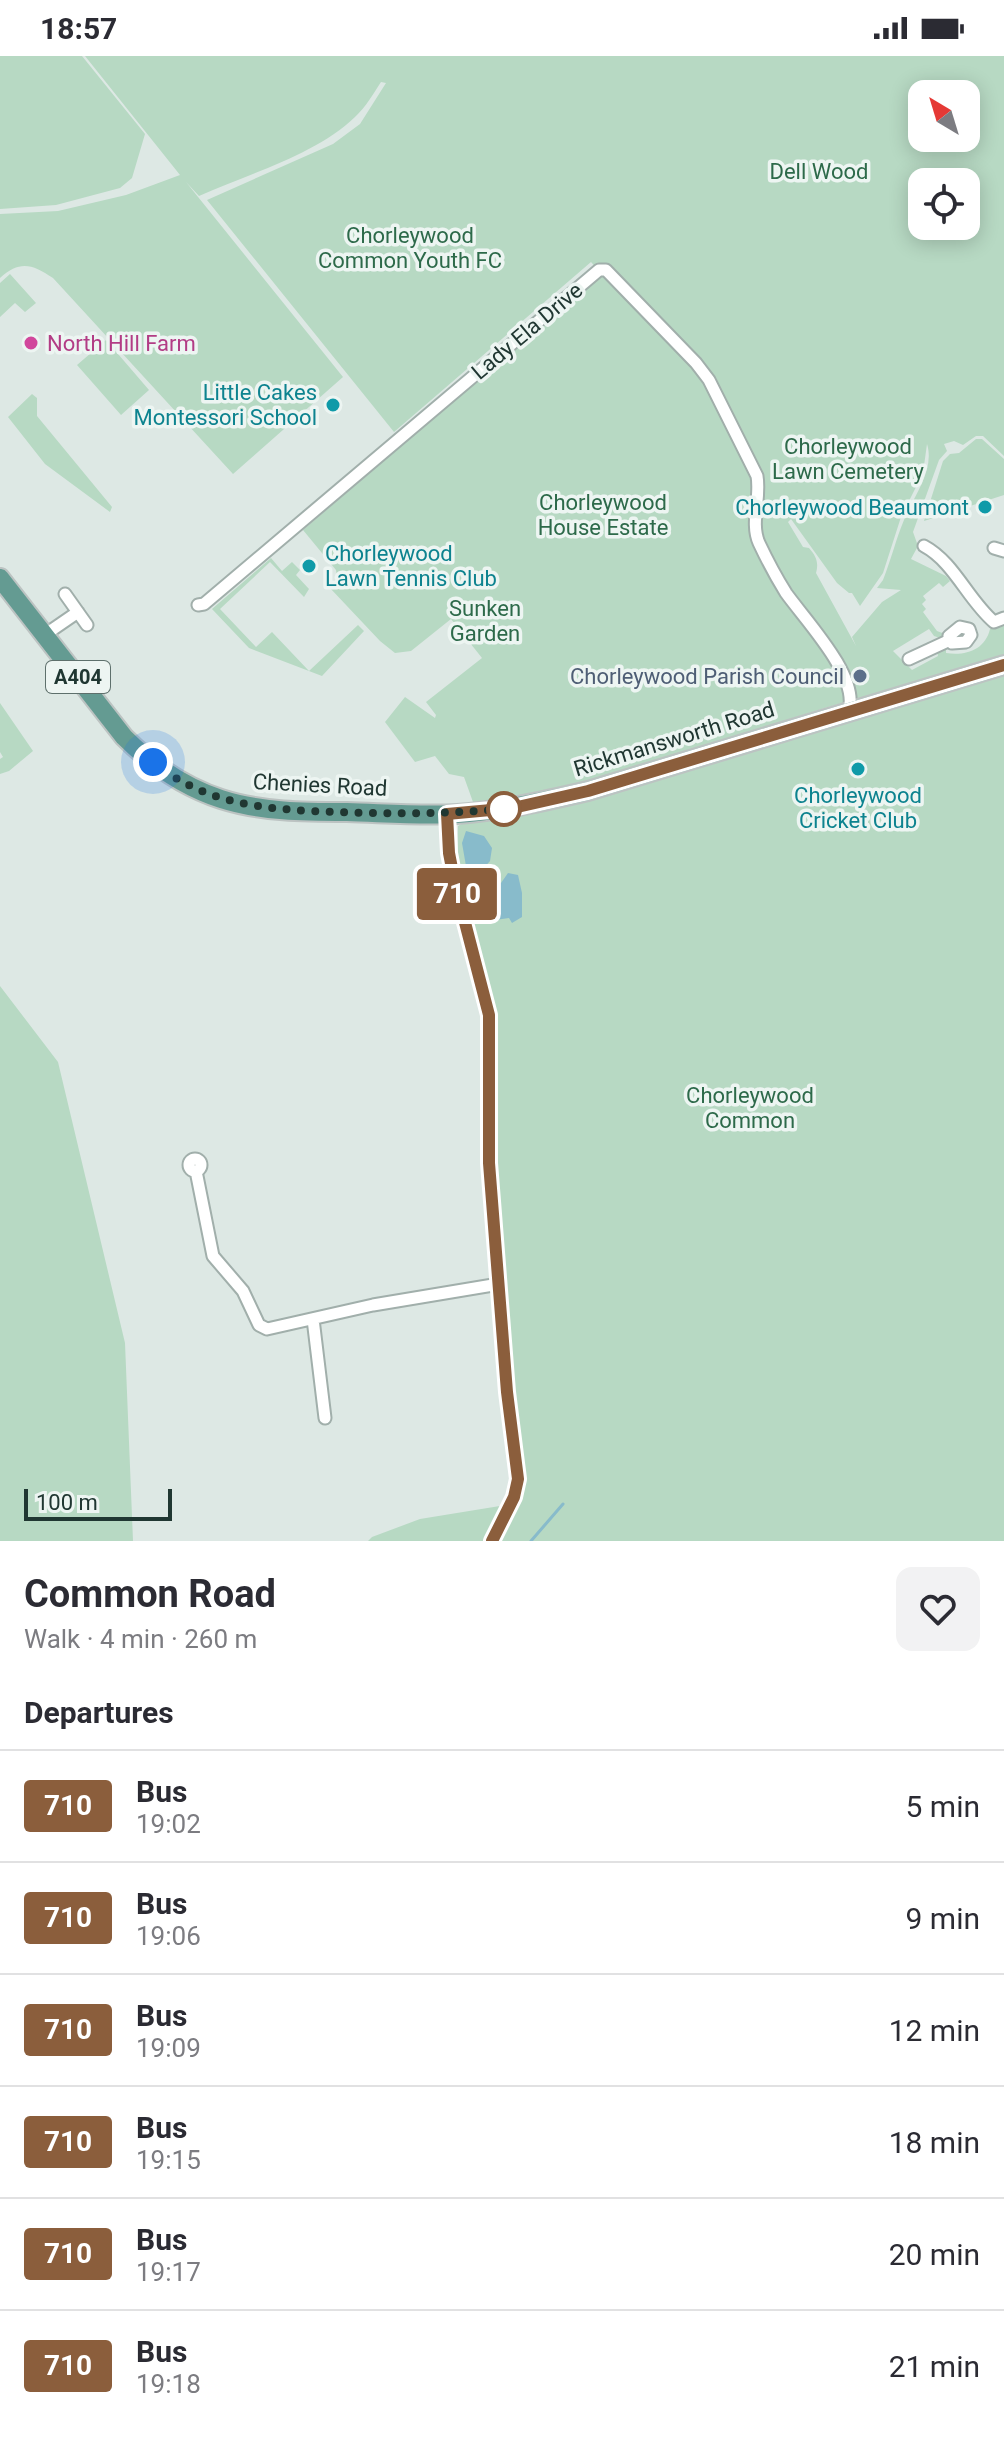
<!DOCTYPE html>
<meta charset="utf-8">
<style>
body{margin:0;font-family:Roboto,sans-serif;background:#f2f2f3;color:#2b2b33;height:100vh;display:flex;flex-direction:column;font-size:30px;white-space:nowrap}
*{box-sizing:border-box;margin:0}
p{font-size:26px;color:#7c7c81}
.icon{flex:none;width:44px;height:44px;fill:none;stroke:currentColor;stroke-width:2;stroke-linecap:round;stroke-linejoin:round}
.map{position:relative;height:1485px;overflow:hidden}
.details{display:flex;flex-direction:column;background:#fff;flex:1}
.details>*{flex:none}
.badge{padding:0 16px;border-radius:6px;font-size:28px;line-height:52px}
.needle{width:52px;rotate:322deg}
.fabs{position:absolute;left:908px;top:24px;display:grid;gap:16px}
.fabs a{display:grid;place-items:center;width:72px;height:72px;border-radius:16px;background:#fff;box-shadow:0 4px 20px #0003;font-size:40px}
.scale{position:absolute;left:24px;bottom:20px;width:148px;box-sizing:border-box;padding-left:8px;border:4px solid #203732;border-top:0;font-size:22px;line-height:28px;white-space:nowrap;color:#203732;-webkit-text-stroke:6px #edf5f2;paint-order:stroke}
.you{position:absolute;width:40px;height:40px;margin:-20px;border:6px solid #fff;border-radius:50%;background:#1a73e8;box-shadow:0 0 0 12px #1a73e833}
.map>.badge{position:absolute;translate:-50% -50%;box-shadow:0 0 0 4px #fff}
h2{padding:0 24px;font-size:30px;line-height:72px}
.round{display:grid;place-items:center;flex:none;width:84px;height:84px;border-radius:16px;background:#f2f2f3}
.head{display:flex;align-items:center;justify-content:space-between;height:136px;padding:0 24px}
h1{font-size:38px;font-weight:700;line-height:60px}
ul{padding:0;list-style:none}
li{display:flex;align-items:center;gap:24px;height:112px;padding:0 24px;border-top:2px solid #e1e1e2}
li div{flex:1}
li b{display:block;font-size:30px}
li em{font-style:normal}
li .badge{min-width:88px;font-weight:700;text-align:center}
.status{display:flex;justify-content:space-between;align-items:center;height:56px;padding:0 40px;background:#fff;direction:ltr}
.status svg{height:22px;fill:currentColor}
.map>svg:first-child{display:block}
.green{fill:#b7d9c3;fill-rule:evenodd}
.water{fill:#88bbcb}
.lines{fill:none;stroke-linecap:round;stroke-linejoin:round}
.stream{stroke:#88bbcb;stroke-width:3}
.street-casing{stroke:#a1afab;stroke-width:15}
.primary-casing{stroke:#bcc3c2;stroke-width:22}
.street{stroke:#fff;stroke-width:11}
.primary{stroke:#649b92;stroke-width:18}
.line-casing{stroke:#fff;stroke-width:18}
.line{stroke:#8b5e3c;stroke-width:12}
.walk{stroke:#203732;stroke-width:8;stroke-dasharray:0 14.4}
.hotel-dot{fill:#d1479c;stroke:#edf5f2;stroke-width:3}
.culture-dot{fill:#0f9aa8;stroke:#edf5f2;stroke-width:3}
.service-dot{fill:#5c6f8a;stroke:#edf5f2;stroke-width:3}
.stop-dot{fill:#fff;stroke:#8b5e3c;stroke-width:4}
.labels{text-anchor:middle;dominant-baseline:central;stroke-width:7;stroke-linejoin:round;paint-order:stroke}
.shield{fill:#edf5f2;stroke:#5e706c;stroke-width:2}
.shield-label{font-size:20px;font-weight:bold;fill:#203732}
.park-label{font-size:22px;fill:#2d6a4a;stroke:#edf5f2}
.street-label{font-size:22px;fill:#203732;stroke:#edf5f2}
.hotel-label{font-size:22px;fill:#b23c85;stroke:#edf5f2;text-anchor:start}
.culture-label{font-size:22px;fill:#0d838f;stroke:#edf5f2;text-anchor:end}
.service-label{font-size:22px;fill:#4e5e75;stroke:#edf5f2;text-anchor:end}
</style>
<div class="status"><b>18:57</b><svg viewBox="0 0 49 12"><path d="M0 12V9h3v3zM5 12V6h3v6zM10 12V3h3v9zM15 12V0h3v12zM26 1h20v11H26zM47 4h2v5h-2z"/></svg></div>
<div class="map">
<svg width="1004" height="1485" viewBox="0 0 1004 1485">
<rect width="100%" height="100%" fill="#dde8e4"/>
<path class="green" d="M0,0H82L145,78L132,122L120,132L56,149L0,153Z
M85,0H1004V400L983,380H976L963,389L954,385L944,388L947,395L939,404L913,476L918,490L911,503L946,520L950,525L943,531L939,527L923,540L926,544L922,548L926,553L923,556L937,575L945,578L943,583L934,580L929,573L893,595L912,614L938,600L937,595L946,591V597C966,600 985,594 990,573L1004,567V602L828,651L586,727L528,739L473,746L464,721L449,718L435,700L415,706L385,666L405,641L435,662L436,659L426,646L482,602L451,563L411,595L395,597L380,585L330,532L337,521L336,514L303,474L602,218L591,206L394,376L207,144L333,88L360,68L386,27L381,26C373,38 366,51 355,61C316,99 248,118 199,140L186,126L343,321L233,418L53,222C32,208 20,204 0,222V158L58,155L126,139L180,119ZM922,38H966V82H922ZM922,126H966V170H922ZM927,388C935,414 914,439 904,464C896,483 891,504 883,524L877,532L901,534L882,546L852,581L856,590L816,517C819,506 816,500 809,492L803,491L788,466L791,463L837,527L849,537H852L860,550L883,517L901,461L923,417Z
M10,218L36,247L25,256L15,247L0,261V227Z
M106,284L149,334L121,359L77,309Z
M32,338L37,342V360L112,451L110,456L45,408L8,361Z
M976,383H982L1004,403V439L924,465L943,405L950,398L959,397Z
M271,502L282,515L292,506L300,514L296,519L309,533L304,541L270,506L220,553L256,591L272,576L309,615L358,569L364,575L322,620L249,592L212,553Z
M1004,614V1485H499L521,1438L524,1412L513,1328L500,1162L495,1070L497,973L458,810V770L468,764L513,761Z
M0,647L33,695L9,715L0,718V703L3,701L0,696Z
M0,930L58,1006L125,1287L133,1485H0Z
M506,1449L483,1485H368L372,1481L420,1463Z"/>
<path class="water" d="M466,775L484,780L492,792L490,805L482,814H470L466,810L462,787Z
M508,817L518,819L522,837V861L512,867L509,862L488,865L483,863L473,839L472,824L483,823L501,827Z"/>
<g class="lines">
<path class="stream" d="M531,1485L563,1448"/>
<defs>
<path id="street" d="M924,490C954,506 968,544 994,566L1004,562
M994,492L1004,495
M65,538L87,569
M198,549L204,548L599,214H606L696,307L709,324L757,420C761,442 750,467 759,487C767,504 776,521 786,537C806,565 859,620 849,654
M960,571L969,573L971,579L966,586L952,587L949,580Z
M46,578L78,556
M909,603L950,584
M447,758L449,797L455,828L489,959V1107L507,1336L518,1423L514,1441L492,1485
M189 1109a6 6 0 1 1 12 0a6 6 0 1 1-12 0Z
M196,1115L213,1200L243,1235L259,1269L267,1273L373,1249L499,1228
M313,1263L325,1362"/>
<path id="primary" d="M0,522L124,681C151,708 184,731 221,743C261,756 305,756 347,756C383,757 420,760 457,758C501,755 545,745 588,735L1004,609"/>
</defs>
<use href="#street" class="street-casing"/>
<use href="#primary" class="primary-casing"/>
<use href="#street" class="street"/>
<use href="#primary" class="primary"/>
</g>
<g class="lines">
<defs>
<path id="line" d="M492,1485L514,1441L518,1423L507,1336L489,1107V959L455,828L449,797L447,758L513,752L588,735L1004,609"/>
</defs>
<use href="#line" class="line-casing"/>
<use href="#line" class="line"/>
<path class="walk" d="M153,706C215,757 292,754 367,757C417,758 464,757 513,752L504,753"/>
</g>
<circle class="hotel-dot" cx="31" cy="287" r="8"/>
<g class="culture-dot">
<circle cx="333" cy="349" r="8"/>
<circle cx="985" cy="451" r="8"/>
<circle cx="309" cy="510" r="8"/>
<circle cx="858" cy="713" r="8"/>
</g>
<circle class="service-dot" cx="860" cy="620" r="8"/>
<circle class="stop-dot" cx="504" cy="753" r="16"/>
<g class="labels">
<rect class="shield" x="46" y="605" width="64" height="32" rx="6"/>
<g class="shield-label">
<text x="78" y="621">A404</text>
</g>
<g class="park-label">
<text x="819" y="115">Dell Wood</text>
<text x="410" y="179">Chorleywood<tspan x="410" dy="25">Common Youth FC</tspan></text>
<text x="848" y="390">Chorleywood<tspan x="848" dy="25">Lawn Cemetery</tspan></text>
<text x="603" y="446">Chorleywood<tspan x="603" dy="25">House Estate</tspan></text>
<text x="485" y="552">Sunken<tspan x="485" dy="25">Garden</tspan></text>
<text x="750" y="1039">Chorleywood<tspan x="750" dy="25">Common</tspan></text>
</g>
<g class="street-label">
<text transform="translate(527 275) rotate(-40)">Lady Ela Drive</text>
<text transform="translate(674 683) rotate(-17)">Rickmansworth Road</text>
<text transform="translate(320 729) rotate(3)">Chenies Road</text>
</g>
<g class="hotel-label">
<text x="47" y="287">North Hill Farm</text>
</g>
<g class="culture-label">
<text x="317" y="336">Little Cakes<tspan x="317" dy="25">Montessori School</tspan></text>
<text x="969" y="451">Chorleywood Beaumont</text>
<text x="325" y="497" text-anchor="start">Chorleywood<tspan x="325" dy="25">Lawn Tennis Club</tspan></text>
<text x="858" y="739" text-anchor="middle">Chorleywood<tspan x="858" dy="25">Cricket Club</tspan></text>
</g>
<g class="service-label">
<text x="844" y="620">Chorleywood Parish Council</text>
</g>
</g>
</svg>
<div class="fabs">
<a><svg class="needle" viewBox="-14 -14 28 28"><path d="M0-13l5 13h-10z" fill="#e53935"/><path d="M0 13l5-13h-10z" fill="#7c7c81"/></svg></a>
<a><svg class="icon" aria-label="locate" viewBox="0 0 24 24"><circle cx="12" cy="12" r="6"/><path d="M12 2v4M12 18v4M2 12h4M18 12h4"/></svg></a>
</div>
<div class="scale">100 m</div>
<div class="you" style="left:153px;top:706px"></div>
<b class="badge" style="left:457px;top:838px;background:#8b5e3c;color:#fff">710</b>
</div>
<section class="details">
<div class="head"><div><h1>Common Road</h1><p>Walk · 4 min · 260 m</p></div><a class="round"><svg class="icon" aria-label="heart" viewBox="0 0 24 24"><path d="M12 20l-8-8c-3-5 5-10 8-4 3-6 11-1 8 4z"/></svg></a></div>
<h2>Departures</h2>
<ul>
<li><span class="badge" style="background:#8b5e3c;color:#fff">710</span><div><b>Bus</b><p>19:02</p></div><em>5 min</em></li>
<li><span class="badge" style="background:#8b5e3c;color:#fff">710</span><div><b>Bus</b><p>19:06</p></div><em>9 min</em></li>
<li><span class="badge" style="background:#8b5e3c;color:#fff">710</span><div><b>Bus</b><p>19:09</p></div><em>12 min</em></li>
<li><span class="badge" style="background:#8b5e3c;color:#fff">710</span><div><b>Bus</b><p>19:15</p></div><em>18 min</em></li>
<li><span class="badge" style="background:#8b5e3c;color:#fff">710</span><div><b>Bus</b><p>19:17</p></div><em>20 min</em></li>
<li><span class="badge" style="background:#8b5e3c;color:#fff">710</span><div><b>Bus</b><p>19:18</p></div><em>21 min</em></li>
</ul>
</section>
